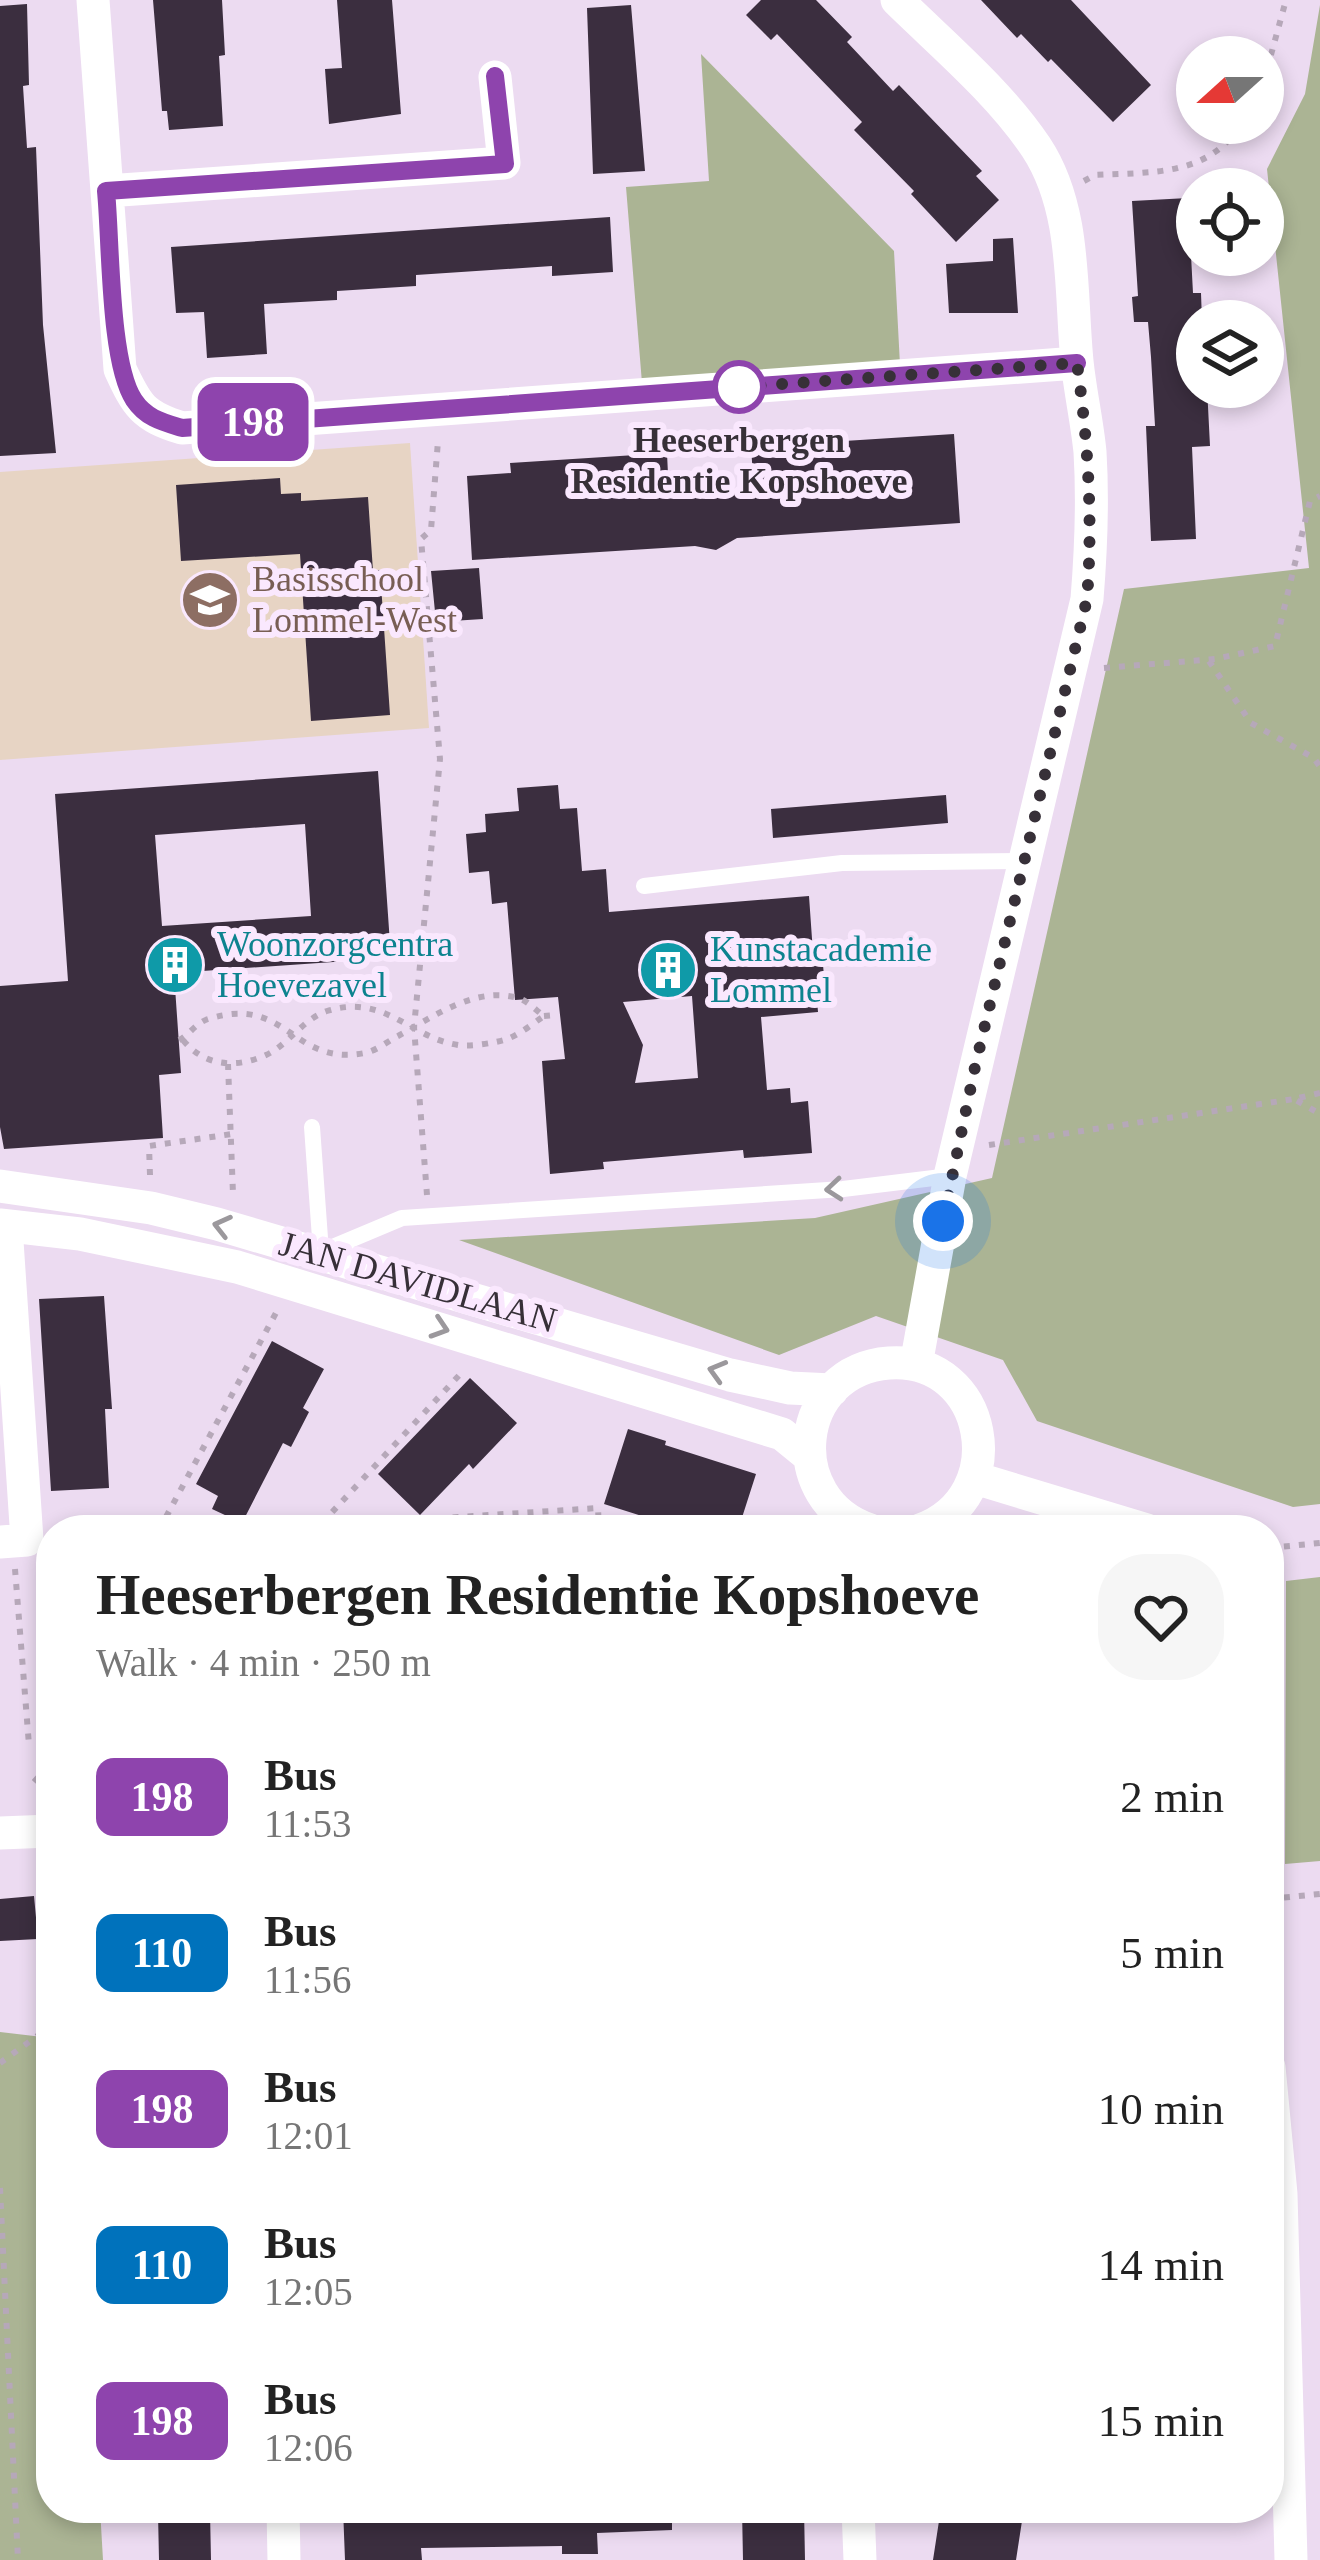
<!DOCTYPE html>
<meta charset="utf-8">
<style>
body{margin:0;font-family:"Times New Roman",serif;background:#f6f6f6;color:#222;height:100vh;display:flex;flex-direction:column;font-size:45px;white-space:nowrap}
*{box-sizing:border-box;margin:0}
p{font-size:39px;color:#767676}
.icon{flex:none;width:66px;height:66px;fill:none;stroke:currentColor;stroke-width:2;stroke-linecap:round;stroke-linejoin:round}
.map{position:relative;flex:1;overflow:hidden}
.details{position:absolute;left:36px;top:1515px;width:1248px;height:1008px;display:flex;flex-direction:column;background:#fff;border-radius:48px;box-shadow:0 6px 18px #0003}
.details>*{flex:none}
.badge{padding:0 24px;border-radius:18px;font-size:42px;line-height:78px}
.needle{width:78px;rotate:249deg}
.tools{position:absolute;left:1176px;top:36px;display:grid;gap:24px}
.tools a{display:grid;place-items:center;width:108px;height:108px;border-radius:50%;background:#fff;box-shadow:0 6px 18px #0003;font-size:60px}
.you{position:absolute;width:60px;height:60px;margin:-30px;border:9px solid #fff;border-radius:50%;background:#1a73e8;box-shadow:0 0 0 18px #1a73e833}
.map>.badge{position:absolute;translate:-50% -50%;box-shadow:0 0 0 6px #fff}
.round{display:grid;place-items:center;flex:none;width:126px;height:126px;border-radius:48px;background:#f6f6f6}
.summary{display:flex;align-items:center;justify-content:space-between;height:204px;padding:0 60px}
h1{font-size:57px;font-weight:600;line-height:90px}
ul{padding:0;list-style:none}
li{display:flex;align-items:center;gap:36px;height:156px;padding:0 60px}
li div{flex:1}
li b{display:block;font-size:45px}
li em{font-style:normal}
li .badge{min-width:132px;font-weight:700;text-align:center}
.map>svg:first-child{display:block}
.education{fill:#e7d4c4}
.forest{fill:#abb494}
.building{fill:#3b2e3f;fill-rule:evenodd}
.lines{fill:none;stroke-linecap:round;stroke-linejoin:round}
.path{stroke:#b6a8b9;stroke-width:6;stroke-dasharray:6 9;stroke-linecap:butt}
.service{stroke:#fff;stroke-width:16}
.minor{stroke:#fff;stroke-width:33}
.oneway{stroke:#9b989c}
.line-casing{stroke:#fff;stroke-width:27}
.line{stroke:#8e44ad;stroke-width:18}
.walk{stroke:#373038;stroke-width:12;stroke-dasharray:0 21.6}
.stop-dot{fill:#fff;stroke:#8e44ad;stroke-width:6}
.labels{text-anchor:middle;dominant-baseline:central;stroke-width:12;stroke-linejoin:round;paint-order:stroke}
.stop-label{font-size:36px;font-weight:bold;fill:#373038;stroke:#fae8fe}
.education-label{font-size:36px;fill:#785e54;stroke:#fae8fe;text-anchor:start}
.culture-label{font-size:36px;fill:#0d838f;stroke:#fae8fe;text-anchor:start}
.street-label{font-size:36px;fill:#373038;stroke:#fae8fe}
</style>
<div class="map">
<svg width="1320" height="2560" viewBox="0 0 1320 2560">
<rect width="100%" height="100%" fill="#ecdbf1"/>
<path class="education" d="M410,443L429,728L0,760V472Z"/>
<path class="forest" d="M1320,5V1504L1293,1507L1037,1421L1003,1360L876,1316L779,1355L459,1240L815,1218L992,1178L1124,589L1309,568L1267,169L1305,94Z
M701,54L894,251L900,365L642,383L626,187L709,181Z
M1320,1577V1861L1285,1864L1286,1581Z
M0,2032L51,2038V2508H100L103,2560H0Z"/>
<path class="building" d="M153,0H222L225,55L219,56L223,126L169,130L167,111H162Z
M337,0H392L401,114L329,124L325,69L342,68Z
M761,0H816L852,37L847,42L893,91L899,85L982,171L976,176L999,200L956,242L911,194L914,191L854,130L862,122L777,34L771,40L746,15Z
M981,0H1071L1151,85L1113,122L1051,59L1048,62L1021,34L1017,38Z
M27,4L29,85L23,86L27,148L36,147L43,325L56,453L0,456V6Z
M631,5L645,171L593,174L587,8Z
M1188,198L1193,293H1201L1202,321H1197L1195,332L1197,387H1207L1210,446L1192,447L1196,539L1151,541L1146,426H1155L1151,357L1148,322H1134L1132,297L1138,296L1132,201Z
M610,217L613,272L552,276V266L416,275V286L337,291V300L264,304L267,354L207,358L204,312L176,313L171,247Z
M1013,238L1018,313H949L946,264L993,261V239Z
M954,434L960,523L737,538L716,550L695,546L472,560L467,476L511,473L510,463L667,453L669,496L754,490L751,447Z
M280,478L281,494L301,493V501L368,497L373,571L380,570L390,715L311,721L300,554L181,561L176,485Z
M479,568L483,619L436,622L431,571Z
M378,771L391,958L174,973L181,1073L159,1075L163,1138L4,1149L0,1127V986L68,981L55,794ZM305,824L311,916L162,926L155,835Z
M558,785L560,809L577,808L582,871L606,869L609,912L809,896L813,953H822L825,988H816L818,1012L761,1017L767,1090L790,1088L791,1103L808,1101L812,1153L744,1158L743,1150L603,1162L604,1169L550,1174L542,1061L565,1059L558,997L515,1000L507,902L492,904L489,871L469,873L466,834L486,832L485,814L519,811L517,788ZM692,996L698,1078L635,1083L643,1045L623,1002Z
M946,795L948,823L773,838L771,809Z
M104,1296L112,1409H105L109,1488L51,1491L39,1299Z
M272,1341L324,1369L303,1408L309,1412L291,1447L283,1443L242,1523L212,1509L218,1496L196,1484Z
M470,1378L517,1423L473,1469L469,1464L420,1515L378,1474Z
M628,1429L666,1441L665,1445L756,1474L738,1530H686L604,1504Z
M34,1896L38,1939L0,1941V1899Z
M343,2508H672V2530L597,2533L598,2554H562V2546L421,2548L422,2560H345Z
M742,2508H804L805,2560H743Z
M941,2508H1024L1016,2560H933Z
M210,2511L211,2560H159L158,2513Z"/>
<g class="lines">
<path class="path" d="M1263,84L1286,0
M1084,181L1095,175C1150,172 1210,177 1241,123
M1209,661L1251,723L1314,758L1320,767
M1104,668L1215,659L1275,646L1310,501L1320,496
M544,1016L556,1015
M179,1040C189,1035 196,1023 208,1019C289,994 291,1067 365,1053C376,1051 388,1041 398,1036C433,1017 478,984 521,999C528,1002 537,1011 544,1016C532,1024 518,1036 504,1040C493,1043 470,1047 458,1045C410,1038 385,993 327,1011C303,1019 288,1045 266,1055C235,1069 204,1066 183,1040
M228,1064L233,1194
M1320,1093L1294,1099L1320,1114
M989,1145L1294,1099
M150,1175L149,1146L239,1133
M427,1195L414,1027L440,759L421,539L431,530L438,441
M322,1523L464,1370
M159,1530L277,1311
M258,1530L598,1508L599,1530
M1269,1548L1320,1543
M15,1569L29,1745
M34,1782L51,1763
M1269,1899L1320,1894
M0,2063L51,2026
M0,2188L18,2560"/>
<path class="service" d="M644,886L842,863L1026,861
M312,1127L321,1252L402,1218L843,1189L950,1176"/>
<path class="minor" d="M93,0L120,369C137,406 143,416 182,428L1077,363
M897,0C944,46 999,92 1036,147C1077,209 1070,290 1077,361C1080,391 1087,421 1090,452C1093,501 1091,550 1087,599L950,1176L916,1365
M107,191L504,163L495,77
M0,1186L151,1208L217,1224L730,1375L790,1388L832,1390
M0,1225L80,1234L237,1267L782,1434L809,1456
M975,1478L1147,1530
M870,1530C780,1500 794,1370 889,1363C988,1356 1014,1497 920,1530
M0,1542L27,1540L6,1226
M0,1833L51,1831
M1269,2067L1281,2194L1291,2560
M283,2508L284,2560
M858,2508L860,2560"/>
</g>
<defs><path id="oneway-chevron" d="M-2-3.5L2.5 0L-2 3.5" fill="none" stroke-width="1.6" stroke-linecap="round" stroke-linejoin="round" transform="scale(3)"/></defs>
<g class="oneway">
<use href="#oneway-chevron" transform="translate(834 1189) rotate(175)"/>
<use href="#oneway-chevron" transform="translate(222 1226) rotate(-166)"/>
<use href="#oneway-chevron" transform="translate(440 1328) rotate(18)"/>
<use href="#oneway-chevron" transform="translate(717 1371) rotate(-164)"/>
</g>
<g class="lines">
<defs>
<path id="line" d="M495,76L505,164L106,191C111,241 109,362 134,400C146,418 162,422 182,428L1077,363"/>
</defs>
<use href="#line" class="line-casing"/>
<use href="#line" class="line"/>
<path class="walk" d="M739,387L1077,363C1088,442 1093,518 1087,599L975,1067L943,1221"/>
</g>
<defs>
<symbol id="school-disc" viewBox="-11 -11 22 22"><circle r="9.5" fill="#8d6e63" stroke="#fae8fe"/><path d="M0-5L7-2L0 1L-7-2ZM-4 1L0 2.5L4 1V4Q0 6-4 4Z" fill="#fff"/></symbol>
<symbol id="building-disc" viewBox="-11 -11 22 22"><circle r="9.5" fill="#0f9aa8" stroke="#fae8fe"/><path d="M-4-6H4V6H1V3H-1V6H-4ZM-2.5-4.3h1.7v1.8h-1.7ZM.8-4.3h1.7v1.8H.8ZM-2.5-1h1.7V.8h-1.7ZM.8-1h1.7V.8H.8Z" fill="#fff"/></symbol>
</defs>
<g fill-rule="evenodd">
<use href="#school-disc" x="177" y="567" width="66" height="66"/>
<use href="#building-disc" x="142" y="932" width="66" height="66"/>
<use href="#building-disc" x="635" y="937" width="66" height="66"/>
</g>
<circle class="stop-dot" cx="739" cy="387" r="24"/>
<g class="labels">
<g class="stop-label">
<text x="739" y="440">Heeserbergen<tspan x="739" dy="41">Residentie Kopshoeve</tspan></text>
</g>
<g class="education-label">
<text x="252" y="579">Basisschool<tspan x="252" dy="41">Lommel-West</tspan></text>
</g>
<g class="culture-label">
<text x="217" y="944">Woonzorgcentra<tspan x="217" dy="41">Hoevezavel</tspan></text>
<text x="710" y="949">Kunstacademie<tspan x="710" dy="41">Lommel</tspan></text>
</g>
<g class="street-label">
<text transform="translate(418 1282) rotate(16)">JAN DAVIDLAAN</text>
</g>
</g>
</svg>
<div class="tools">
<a><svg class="needle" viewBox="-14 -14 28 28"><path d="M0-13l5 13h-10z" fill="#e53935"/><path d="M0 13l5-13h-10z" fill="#767676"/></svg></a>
<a><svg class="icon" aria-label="locate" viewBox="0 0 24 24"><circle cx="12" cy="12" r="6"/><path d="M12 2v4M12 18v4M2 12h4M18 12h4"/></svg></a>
<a><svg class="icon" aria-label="layers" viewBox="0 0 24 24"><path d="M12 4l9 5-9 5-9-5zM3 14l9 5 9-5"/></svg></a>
</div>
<div class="you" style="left:943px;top:1221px"></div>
<b class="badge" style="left:253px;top:422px;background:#8e44ad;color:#fff">198</b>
<section class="details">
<div class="summary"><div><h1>Heeserbergen Residentie Kopshoeve</h1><p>Walk · 4 min · 250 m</p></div><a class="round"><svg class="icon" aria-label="heart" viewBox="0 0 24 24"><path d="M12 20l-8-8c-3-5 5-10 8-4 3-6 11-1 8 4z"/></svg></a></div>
<ul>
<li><span class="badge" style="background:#8e44ad;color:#fff">198</span><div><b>Bus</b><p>11:53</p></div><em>2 min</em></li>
<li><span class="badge" style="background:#0072bc;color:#fff">110</span><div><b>Bus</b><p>11:56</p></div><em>5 min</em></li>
<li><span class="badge" style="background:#8e44ad;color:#fff">198</span><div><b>Bus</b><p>12:01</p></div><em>10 min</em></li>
<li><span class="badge" style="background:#0072bc;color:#fff">110</span><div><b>Bus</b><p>12:05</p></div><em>14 min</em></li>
<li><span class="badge" style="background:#8e44ad;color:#fff">198</span><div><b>Bus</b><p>12:06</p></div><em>15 min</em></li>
</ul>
</section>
</div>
